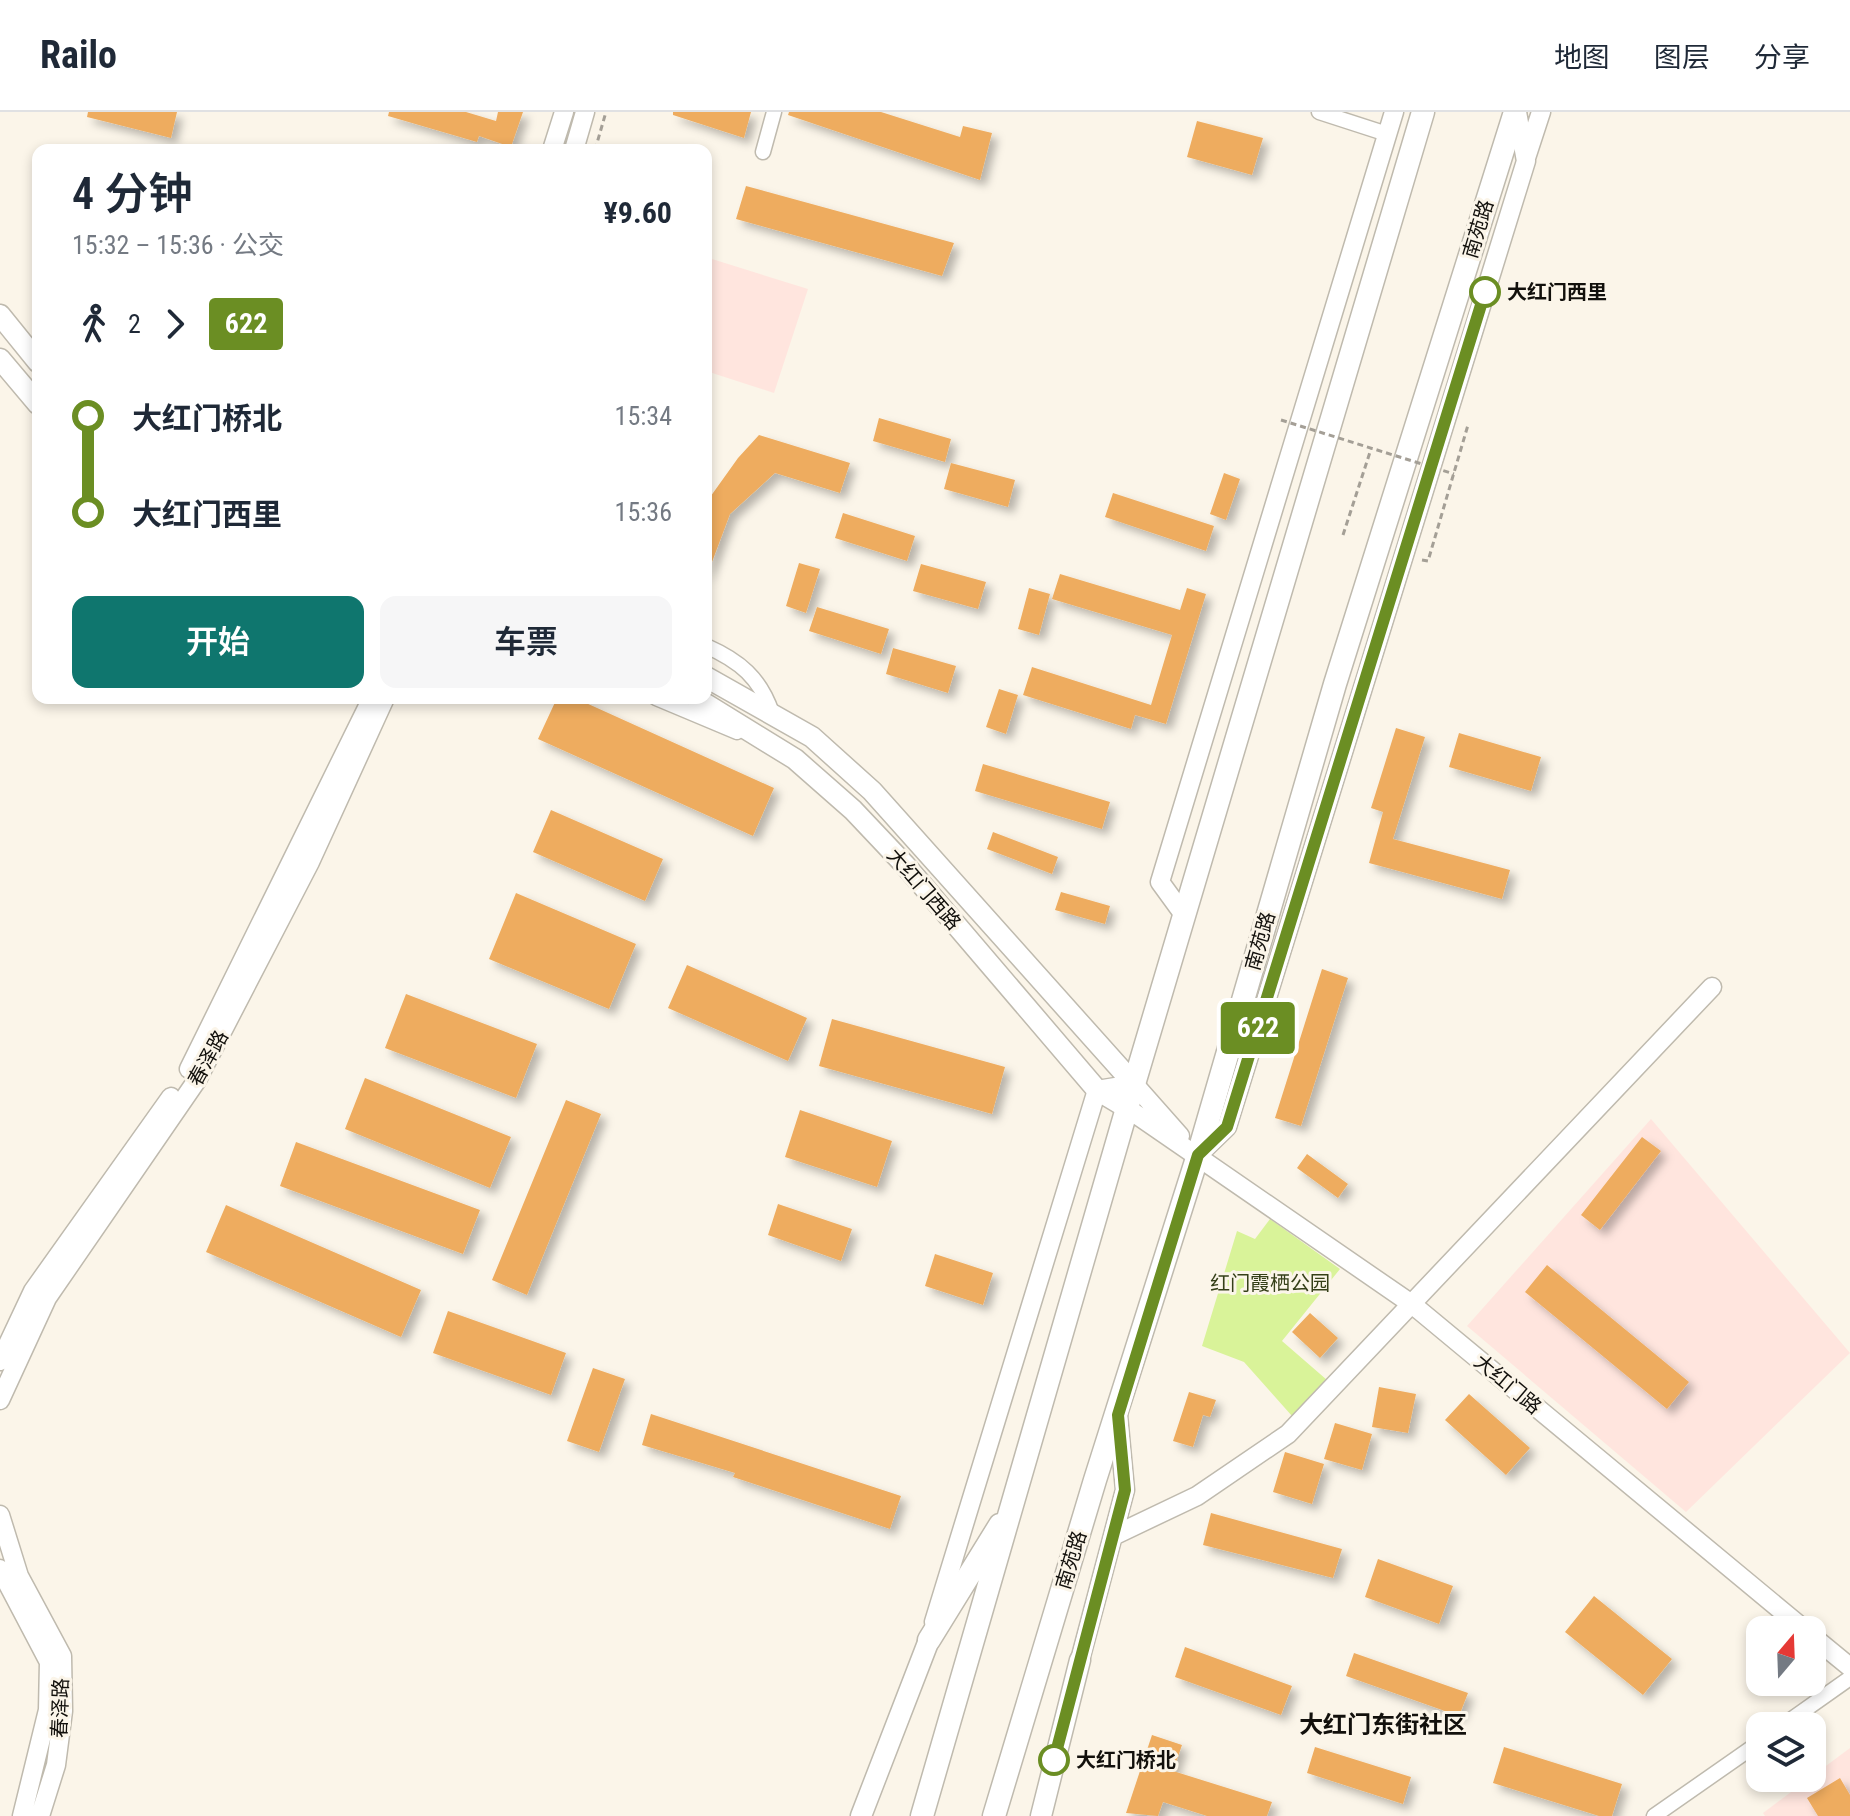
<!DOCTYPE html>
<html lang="zh">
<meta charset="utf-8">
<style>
body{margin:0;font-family:"Roboto Condensed","Noto Sans SC",sans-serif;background:#f6f6f7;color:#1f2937;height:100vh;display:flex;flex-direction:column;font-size:30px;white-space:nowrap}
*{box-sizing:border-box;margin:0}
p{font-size:26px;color:#747a83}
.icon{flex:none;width:44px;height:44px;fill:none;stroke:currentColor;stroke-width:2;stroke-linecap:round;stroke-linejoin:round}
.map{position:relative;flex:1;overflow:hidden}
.drawer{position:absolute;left:32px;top:32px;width:680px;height:560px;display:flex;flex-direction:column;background:#fff;border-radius:16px;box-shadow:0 4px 12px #0003}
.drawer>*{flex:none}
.badge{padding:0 16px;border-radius:6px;font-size:28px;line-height:52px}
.needle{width:52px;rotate:19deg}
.fabs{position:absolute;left:1746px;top:1504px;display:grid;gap:16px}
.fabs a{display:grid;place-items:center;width:80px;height:80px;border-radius:16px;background:#fff;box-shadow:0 4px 12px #0003;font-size:40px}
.map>.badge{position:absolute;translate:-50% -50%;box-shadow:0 0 0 4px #fff}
.legs{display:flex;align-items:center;gap:12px;height:88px;padding:0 40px;font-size:26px}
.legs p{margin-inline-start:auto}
.summary{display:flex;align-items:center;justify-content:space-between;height:136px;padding:0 40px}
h1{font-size:44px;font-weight:600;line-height:60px}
.action{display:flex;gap:16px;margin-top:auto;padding:16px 40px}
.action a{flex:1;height:92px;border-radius:16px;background:#0f766e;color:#fff;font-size:32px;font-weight:600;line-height:92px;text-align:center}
.action a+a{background:#f6f6f7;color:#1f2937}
ul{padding:0 40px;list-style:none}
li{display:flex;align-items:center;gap:28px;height:96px;font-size:30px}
li i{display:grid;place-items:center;width:12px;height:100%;margin:0 10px;background:currentColor}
li i::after{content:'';width:20px;height:20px;margin:-10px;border:6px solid;border-radius:50%;background:#fff}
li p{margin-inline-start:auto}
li:first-child i{background:linear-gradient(#0000 50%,currentColor 0)}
li:last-child i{background:linear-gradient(currentColor 50%,#0000 0)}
header{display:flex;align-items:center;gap:48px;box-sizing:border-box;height:112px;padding:0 40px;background:#fff;border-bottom:2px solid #e0e1e3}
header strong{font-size:38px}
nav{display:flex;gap:44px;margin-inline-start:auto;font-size:28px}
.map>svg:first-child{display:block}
.education{fill:#ffe5de}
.green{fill:#d9f399}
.building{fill:#eeac5f;filter:url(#shadow)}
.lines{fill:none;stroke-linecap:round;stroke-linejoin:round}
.minor-casing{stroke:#bfbaae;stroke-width:17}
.tertiary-casing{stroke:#bfbaae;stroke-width:21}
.secondary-casing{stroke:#bfbaae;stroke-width:23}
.trunk-casing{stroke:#bfbaae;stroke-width:25}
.path{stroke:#a49f96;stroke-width:3;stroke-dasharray:6 4;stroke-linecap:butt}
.minor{stroke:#fff;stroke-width:14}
.tertiary{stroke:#fff;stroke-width:18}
.secondary{stroke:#fff;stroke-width:20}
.trunk{stroke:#fff;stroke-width:22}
.path-bridge{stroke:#a49f96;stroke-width:3;stroke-dasharray:6 4;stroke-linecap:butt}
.line-1-casing{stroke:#fff;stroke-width:18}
.line-1{stroke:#6b8e23;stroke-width:12}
.stop-1-dot{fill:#fff;stroke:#6b8e23;stroke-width:4}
.labels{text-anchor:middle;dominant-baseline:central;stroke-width:6;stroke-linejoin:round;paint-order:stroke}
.street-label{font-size:20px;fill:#12100c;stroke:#fbf5e9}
.stop-label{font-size:20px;font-weight:bold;fill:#12100c;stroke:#fbf5e9;text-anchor:start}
.park-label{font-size:20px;fill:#353f18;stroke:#fbf5e9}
.quarter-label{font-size:24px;font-weight:bold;fill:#12100c;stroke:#fbf5e9}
</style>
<header>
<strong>Railo</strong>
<nav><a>地图</a><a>图层</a><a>分享</a></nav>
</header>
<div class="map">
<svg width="1850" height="1704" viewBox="0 0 1850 1704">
<defs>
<filter id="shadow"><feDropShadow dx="6" dy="6" stdDeviation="4" flood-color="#0004"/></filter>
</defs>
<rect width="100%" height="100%" fill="#fbf5e9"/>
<path class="education" d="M712,147L808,177L774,281L706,259V168Z
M1651,1007L1850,1241L1686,1400L1467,1214Z
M1850,1636V1704H1765L1763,1701Z"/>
<path class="green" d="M1270,1107L1340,1157L1282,1229L1327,1268L1292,1304L1244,1250L1202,1234L1237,1119L1255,1127Z"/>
<path class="building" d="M88,0H177L171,26L87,5Z
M389,0H466L496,9L498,0H523L511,35L479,24L477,30L388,4Z
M673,0H751L744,26L673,3Z
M789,0H881L960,25L963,14L992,21L980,68L788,3Z
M1197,9L1263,26L1252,63L1187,45Z
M746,74L954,131L942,164L736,107Z
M879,306L951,327L945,350L873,329Z
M759,323L850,351L840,381L775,361L730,402L706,466L708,388L738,346Z
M951,351L1015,368L1008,395L944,377Z
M1224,361L1240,367L1226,408L1210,402Z
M1113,381L1214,414L1206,439L1105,405Z
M843,401L915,424L907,449L835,426Z
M799,451L820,457L806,501L786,494Z
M921,452L986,470L978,497L913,479Z
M1060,462L1180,498L1187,476L1206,482L1166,612L1135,603L1131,617L1023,583L1032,555L1151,593L1172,523L1052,487Z
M1029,476L1050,482L1039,523L1018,517Z
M817,495L889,517L881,542L809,519Z
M893,536L956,554L948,581L886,562Z
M999,577L1018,583L1006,622L986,615Z
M557,586H575L774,676L753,724L538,627Z
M1396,616L1425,625L1393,727L1510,758L1502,787L1369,751L1383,700L1371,696Z
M1459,621L1541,645L1531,679L1449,655Z
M983,652L1110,690L1102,717L975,679Z
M551,698L663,747L645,789L533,740Z
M993,720L1058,745L1052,762L987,737Z
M1061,780L1110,794L1105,812L1055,798Z
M516,781L636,832L609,897L489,847Z
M687,853L807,906L788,949L668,896Z
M1322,857L1348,866L1301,1014L1275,1006Z
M406,882L537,932L516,986L385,936Z
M832,907L1005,955L992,1002L819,954Z
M365,966L511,1025L490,1076L345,1017Z
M566,988L601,1002L527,1183L492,1168Z
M800,998L892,1029L877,1075L785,1045Z
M1642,1025L1661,1039L1600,1118L1581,1103Z
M296,1030L480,1098L463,1142L280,1074Z
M1307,1042L1348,1072L1338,1086L1297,1056Z
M778,1092L852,1117L841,1149L768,1123Z
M226,1093L421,1178L401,1225L206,1140Z
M935,1142L993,1161L983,1193L925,1174Z
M1547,1153L1689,1270L1667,1297L1525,1180Z
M448,1199L566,1241L551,1283L433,1241Z
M1310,1201L1338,1226L1320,1246L1292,1220Z
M593,1256L625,1267L599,1340L567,1329Z
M1379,1275L1416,1282L1408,1321L1372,1315Z
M1189,1280L1216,1288L1210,1305L1203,1303L1193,1335L1173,1329Z
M1469,1282L1530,1336L1506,1363L1445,1308Z
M651,1302L901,1384L890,1417L733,1365L735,1361L642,1333Z
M1335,1311L1372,1322L1362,1358L1324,1347Z
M1285,1340L1324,1352L1312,1392L1273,1380Z
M1211,1401L1342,1437L1333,1466L1203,1433Z
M1378,1447L1453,1474L1439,1512L1365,1485Z
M1594,1484L1672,1547L1643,1583L1565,1520Z
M1185,1535L1292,1574L1281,1603L1175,1565Z
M1354,1541L1468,1581L1459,1604L1346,1564Z
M1152,1623L1182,1633L1173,1659L1272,1690L1267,1704H1207L1163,1690L1158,1704L1126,1701Z
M1315,1635L1411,1665L1403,1692L1307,1661Z
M1504,1635L1622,1672L1612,1704H1599L1493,1671Z
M1840,1666L1850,1683V1704H1818L1807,1686Z"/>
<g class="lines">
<defs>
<path id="minor" d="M1319,0L1387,22
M763,40L774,0
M706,534C740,549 760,566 772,601
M656,586L737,620
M1782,1614L1850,1566
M1654,1704L1760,1630"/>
<path id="tertiary" d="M552,38L564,0
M574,38L585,0
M1526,46L1541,0
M1184,803L1160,770L1394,0
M189,957L372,586
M1127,996L1413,1193L1805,1518
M1198,1043L1227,1015L1526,49L1517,0
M0,1249L33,1179L171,985
M0,1288L47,1186L197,968L310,750L385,586
M0,1403L19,1464L62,1544L63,1599L56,1653L40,1704
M1113,1424L1197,1384L1288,1322L1712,875
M0,1457L49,1550L48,1598L22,1704
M934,1510L1097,978L1134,972L1180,1024
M1812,1524L1850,1555
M1080,1548L1125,1378L1118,1303"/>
<path id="secondary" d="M0,203L38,250
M0,247L38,292
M706,565L812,625L872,679L1134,972
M696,586L795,647L853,698L905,753L1097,978L1127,996
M861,1704L929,1528
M1041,1704L1080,1548"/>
<path id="trunk" d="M929,1528L1000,1413
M922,1704L1134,972L1423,0
M994,1704L1095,1368L1198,1043L1335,572L1515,0"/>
</defs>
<use href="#minor" class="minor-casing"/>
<use href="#tertiary" class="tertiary-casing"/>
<use href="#secondary" class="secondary-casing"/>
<use href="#trunk" class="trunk-casing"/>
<path class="path" d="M595,38L606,0
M1343,423L1371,337
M1422,448L1428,449L1468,313"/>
<use href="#minor" class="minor"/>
<use href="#tertiary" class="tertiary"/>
<use href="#secondary" class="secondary"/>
<use href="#trunk" class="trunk"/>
<path class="path-bridge" d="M1281,308L1454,362"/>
</g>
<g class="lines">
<defs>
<path id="line-1" d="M1054,1648L1125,1378L1118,1303L1198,1043L1227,1015L1485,180"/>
</defs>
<use href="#line-1" class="line-1-casing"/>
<use href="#line-1" class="line-1"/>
</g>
<g class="stop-1-dot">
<circle cx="1485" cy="180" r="14"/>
<circle cx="1054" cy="1648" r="14"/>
</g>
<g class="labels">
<g class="street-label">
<text transform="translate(1478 117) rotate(-73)">南苑路</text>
<text transform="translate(924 777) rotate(49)">大红门西路</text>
<text transform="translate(1260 829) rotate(-74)">南苑路</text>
<text transform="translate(208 946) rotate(-61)">春泽路</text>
<text transform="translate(1508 1272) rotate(40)">大红门路</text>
<text transform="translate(1071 1448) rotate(-73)">南苑路</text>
<text transform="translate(60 1596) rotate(-88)">春泽路</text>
</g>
<g class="stop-label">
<text x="1507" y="180">大红门西里</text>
<text x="1076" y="1648">大红门桥北</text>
</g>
<g class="park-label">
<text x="1270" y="1171">红门霞栖公园</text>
</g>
<g class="quarter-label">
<text x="1383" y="1613">大红门东街社区</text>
</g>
</g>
</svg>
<div class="fabs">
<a><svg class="needle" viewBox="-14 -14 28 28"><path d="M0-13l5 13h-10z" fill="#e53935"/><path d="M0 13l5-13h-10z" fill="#747a83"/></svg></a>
<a><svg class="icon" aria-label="layers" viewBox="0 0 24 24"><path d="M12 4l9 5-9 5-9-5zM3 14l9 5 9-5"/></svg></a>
</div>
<b class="badge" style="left:1258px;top:916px;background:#6b8e23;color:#fff">622</b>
<section class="drawer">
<div class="summary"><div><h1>4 分钟</h1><p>15:32 – 15:36 · 公交</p></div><b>¥9.60</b></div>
<div class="legs"><svg class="icon" aria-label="walk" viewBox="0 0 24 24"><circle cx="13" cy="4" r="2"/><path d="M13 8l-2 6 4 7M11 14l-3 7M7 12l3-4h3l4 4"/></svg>2<svg class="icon" aria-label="forward" viewBox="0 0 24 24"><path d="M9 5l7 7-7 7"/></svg><b class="badge" style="background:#6b8e23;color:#fff">622</b></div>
<ul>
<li><i style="color:#6b8e23"></i><b>大红门桥北</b><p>15:34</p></li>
<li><i style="color:#6b8e23"></i><b>大红门西里</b><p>15:36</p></li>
</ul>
<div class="action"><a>开始</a><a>车票</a></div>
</section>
</div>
